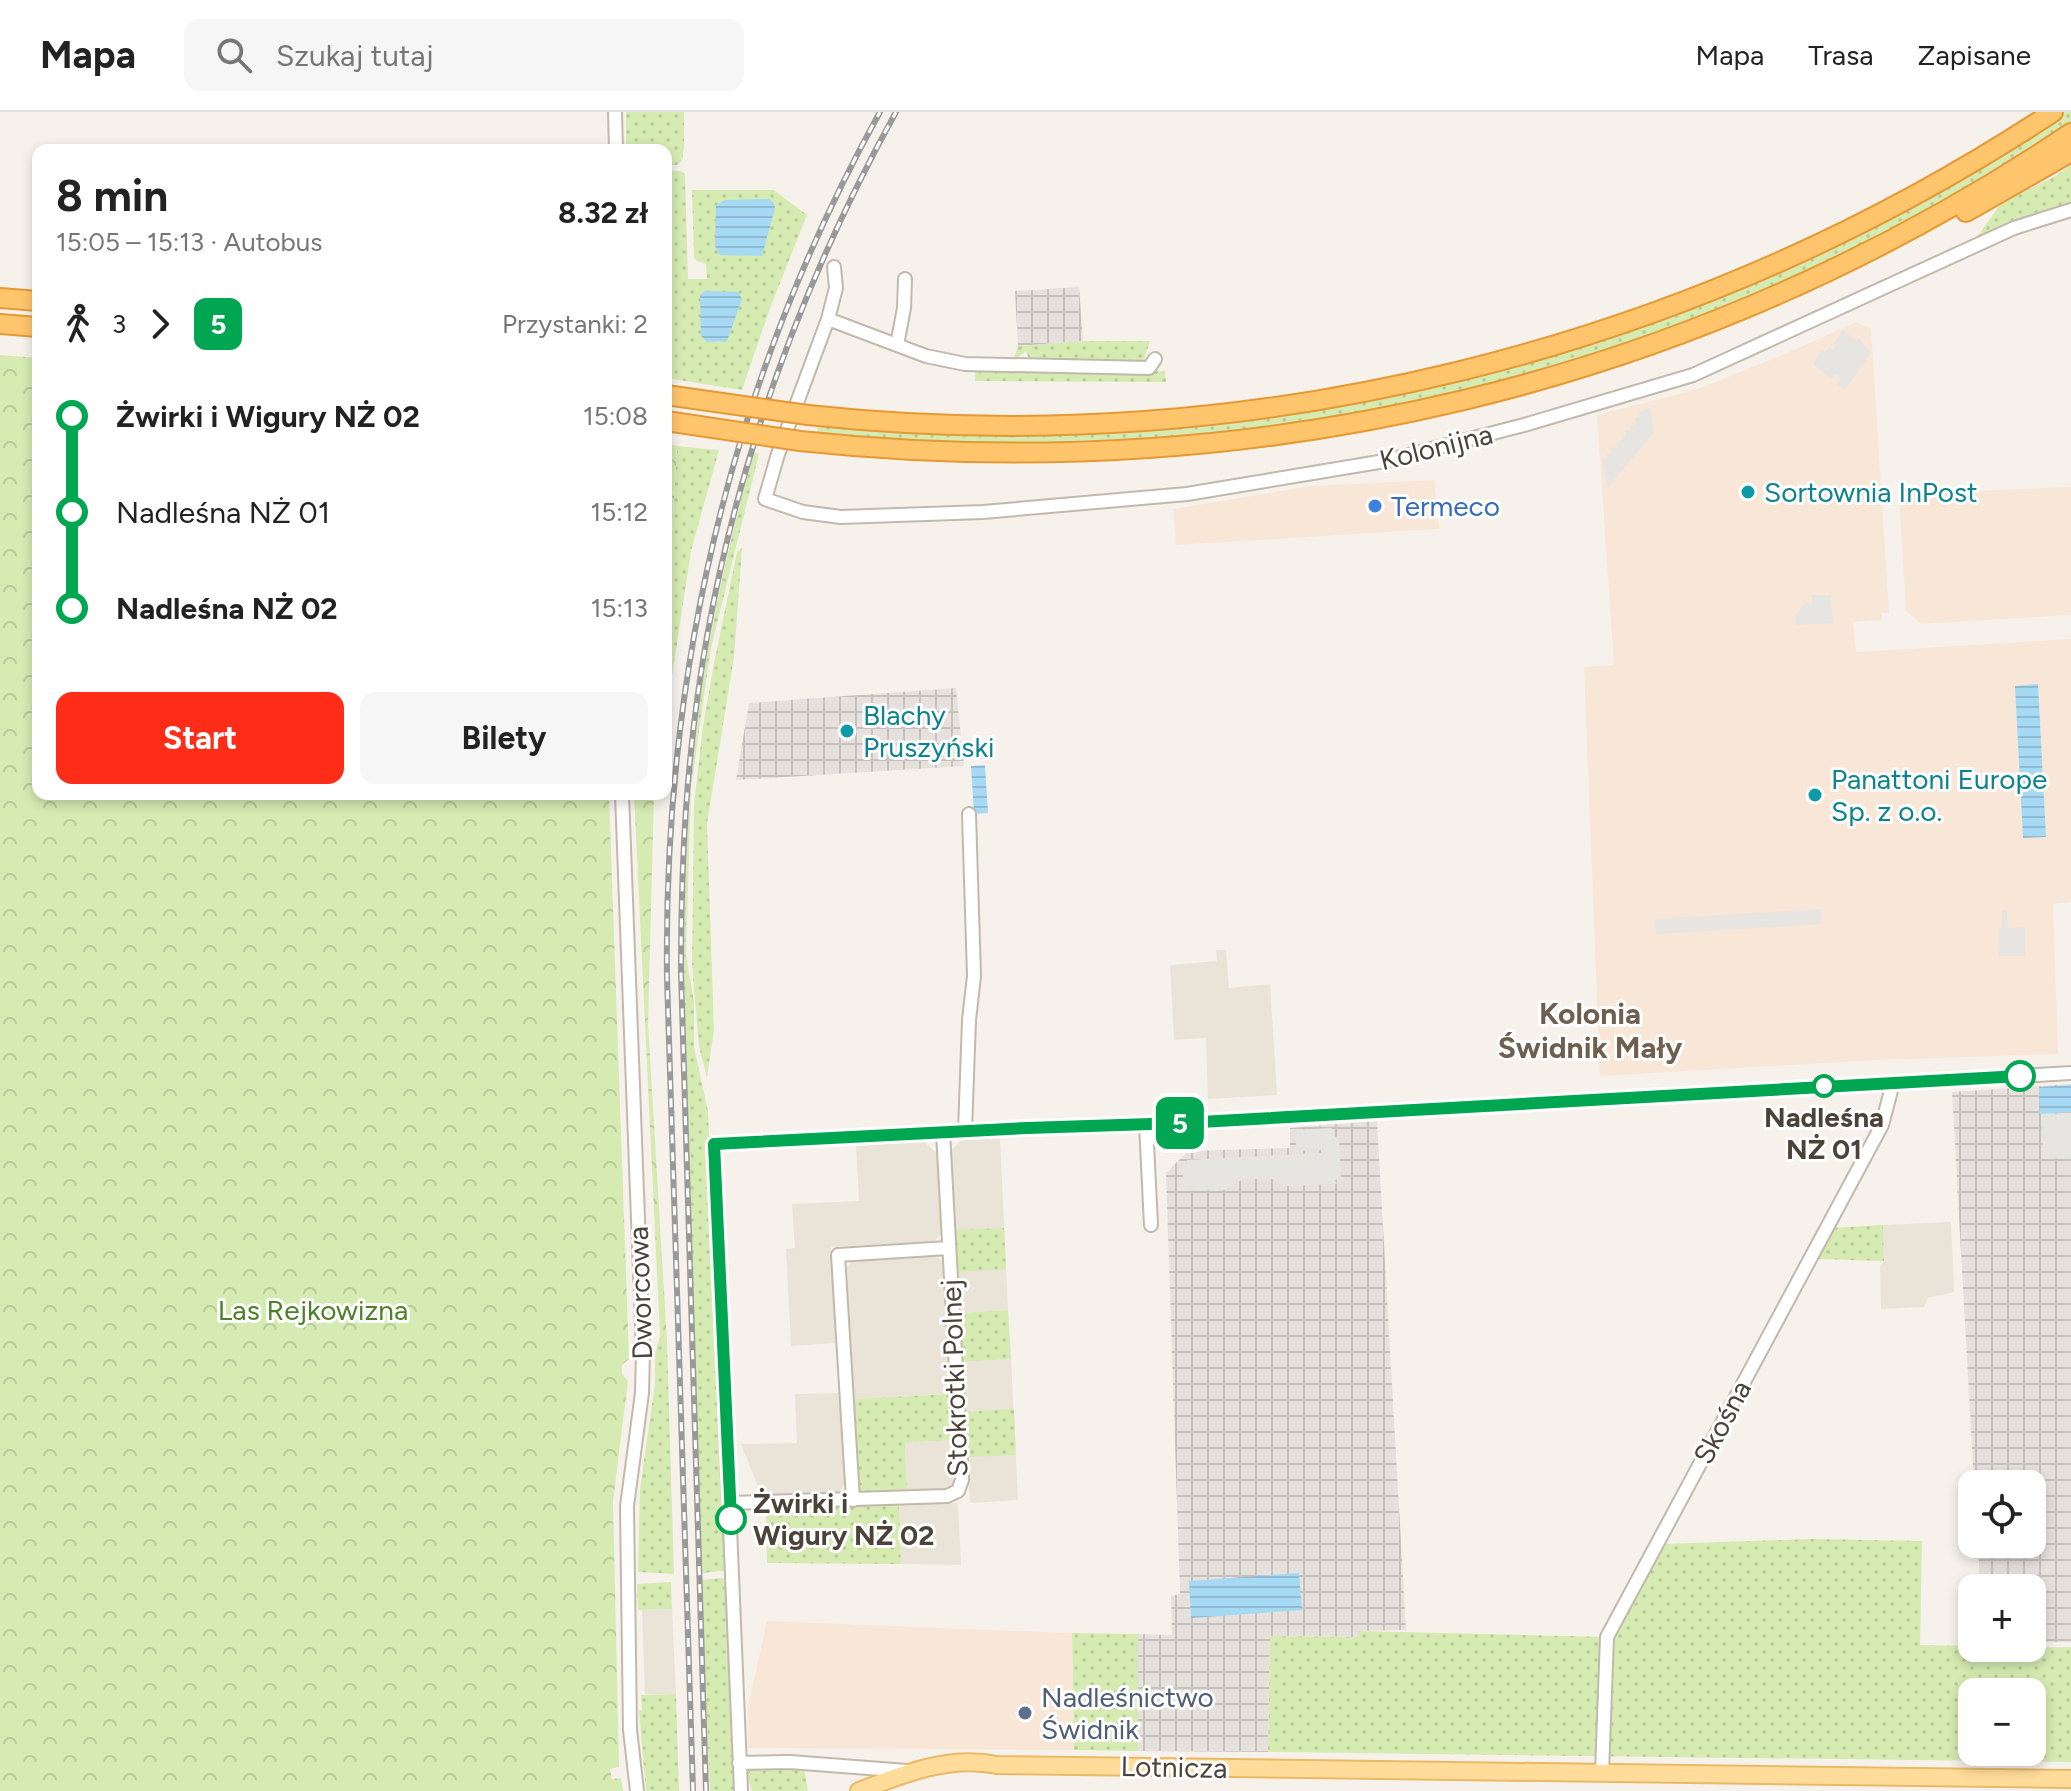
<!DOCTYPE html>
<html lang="pl">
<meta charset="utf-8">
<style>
body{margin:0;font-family:Figtree,sans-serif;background:#f6f6f6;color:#222;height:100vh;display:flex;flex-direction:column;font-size:30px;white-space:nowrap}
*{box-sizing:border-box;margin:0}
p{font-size:26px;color:#767676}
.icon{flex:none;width:44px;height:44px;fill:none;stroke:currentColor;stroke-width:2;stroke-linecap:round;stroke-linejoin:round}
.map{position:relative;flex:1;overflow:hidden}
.drawer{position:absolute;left:32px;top:32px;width:640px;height:656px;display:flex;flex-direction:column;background:#fff;border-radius:16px;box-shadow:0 4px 12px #0003}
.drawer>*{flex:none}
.badge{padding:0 16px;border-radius:12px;font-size:28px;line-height:52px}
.controls{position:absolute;left:1958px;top:1358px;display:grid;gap:16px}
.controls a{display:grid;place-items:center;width:88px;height:88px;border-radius:16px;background:#fff;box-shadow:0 4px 12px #0003;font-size:40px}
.map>.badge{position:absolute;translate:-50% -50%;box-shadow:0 0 0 4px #fff}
.legs{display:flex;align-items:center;gap:12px;height:88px;padding:0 24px;font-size:26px}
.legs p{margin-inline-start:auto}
.summary{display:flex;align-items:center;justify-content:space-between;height:136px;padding:0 24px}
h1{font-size:44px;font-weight:700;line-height:60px}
.cta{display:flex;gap:16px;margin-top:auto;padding:16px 24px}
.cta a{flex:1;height:92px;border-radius:16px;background:#ff2d18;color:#fff;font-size:32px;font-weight:700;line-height:92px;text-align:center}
.cta a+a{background:#f6f6f6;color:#222}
ul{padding:0 24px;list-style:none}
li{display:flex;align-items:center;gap:28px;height:96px;font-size:30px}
li i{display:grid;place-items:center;width:12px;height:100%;margin:0 10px;background:currentColor}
li i::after{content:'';width:20px;height:20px;margin:-10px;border:6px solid;border-radius:50%;background:#fff}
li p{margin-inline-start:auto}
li:first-child i{background:linear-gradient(#0000 50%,currentColor 0)}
li:last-child i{background:linear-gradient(currentColor 50%,#0000 0)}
header{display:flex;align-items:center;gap:48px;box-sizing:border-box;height:112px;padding:0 40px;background:#fff;border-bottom:2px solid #e0e0e0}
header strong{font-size:38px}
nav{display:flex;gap:44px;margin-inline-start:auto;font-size:28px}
.search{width:560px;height:72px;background:#f6f6f6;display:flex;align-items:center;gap:20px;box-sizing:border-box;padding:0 28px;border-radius:16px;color:#767676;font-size:30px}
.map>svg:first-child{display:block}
.residential{fill:#eae3d8}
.commercial{fill:#f8e7d6}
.industrial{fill:url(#industrial-grid)}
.grass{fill:url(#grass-dots);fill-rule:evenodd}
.forest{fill:url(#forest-crowns)}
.parking{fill:#e7e5e2}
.water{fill:url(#water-rules)}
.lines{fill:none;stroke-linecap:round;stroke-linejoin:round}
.minor-casing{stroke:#c2b9ac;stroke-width:16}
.major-casing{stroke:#eab965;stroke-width:20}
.highway-casing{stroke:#e59935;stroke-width:22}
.minor{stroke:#fff;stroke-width:12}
.major{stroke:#ffdc9a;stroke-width:16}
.highway{stroke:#ffc56c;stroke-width:18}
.rail-casing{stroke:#999;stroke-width:6}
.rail{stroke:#fff;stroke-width:3;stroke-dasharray:9;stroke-linecap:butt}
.highway-bridge-casing{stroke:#e59935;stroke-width:22;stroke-linecap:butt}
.highway-bridge{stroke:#ffc56c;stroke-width:18}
.line-1-casing{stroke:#fff;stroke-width:18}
.line-1{stroke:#00a651;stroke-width:12}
.culture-dot{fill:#0f9aa8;stroke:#fff;stroke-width:3}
.shop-dot{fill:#3f7fe0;stroke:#fff;stroke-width:3}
.stop-1-dot{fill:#fff;stroke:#00a651;stroke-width:4}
.service-dot{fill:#5c6f8a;stroke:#fff;stroke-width:3}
.labels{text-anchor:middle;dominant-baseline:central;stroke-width:6;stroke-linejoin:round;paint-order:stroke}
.street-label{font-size:28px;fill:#4b4238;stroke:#fff}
.culture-label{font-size:28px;fill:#0d838f;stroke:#fff;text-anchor:start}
.shop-label{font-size:28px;fill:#366cbe;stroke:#fff;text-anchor:start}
.stop-label{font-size:28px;font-weight:bold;fill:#4b4238;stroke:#fff}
.park-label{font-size:28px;fill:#4e8127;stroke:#fff}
.service-label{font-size:28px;fill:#4e5e75;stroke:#fff;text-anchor:start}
.neighbourhood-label{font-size:30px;font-weight:bold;fill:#6e5f4e;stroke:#fff}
</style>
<header>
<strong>Mapa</strong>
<div class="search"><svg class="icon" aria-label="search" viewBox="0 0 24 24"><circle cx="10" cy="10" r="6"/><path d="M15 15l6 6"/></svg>Szukaj tutaj</div>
<nav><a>Mapa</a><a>Trasa</a><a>Zapisane</a></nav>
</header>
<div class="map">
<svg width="2071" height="1679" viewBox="0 0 2071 1679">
<defs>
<pattern id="industrial-grid" width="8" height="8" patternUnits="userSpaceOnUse" patternTransform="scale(2)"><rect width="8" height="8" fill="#e6e1dc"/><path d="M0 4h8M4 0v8" fill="none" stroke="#c7c2be"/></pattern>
<pattern id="grass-dots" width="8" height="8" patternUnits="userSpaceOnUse" patternTransform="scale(2)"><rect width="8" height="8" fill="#d5ebb2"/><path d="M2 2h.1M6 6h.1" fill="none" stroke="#b8cb9a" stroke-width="1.8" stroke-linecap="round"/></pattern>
<pattern id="forest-crowns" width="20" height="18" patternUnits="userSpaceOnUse" patternTransform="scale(2)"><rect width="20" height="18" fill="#d5ebb2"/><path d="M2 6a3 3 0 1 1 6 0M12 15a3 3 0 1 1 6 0" fill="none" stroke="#b8cb9a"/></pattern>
<pattern id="water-rules" width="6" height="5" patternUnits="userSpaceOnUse" patternTransform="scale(2)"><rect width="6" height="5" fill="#a5d9f4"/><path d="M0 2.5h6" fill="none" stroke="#90bbd2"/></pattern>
</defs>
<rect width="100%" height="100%" fill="#f6f2eb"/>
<path class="residential" d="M1216,838H1226L1229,876L1270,872L1277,983L1208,987L1206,926L1174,928L1170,853L1217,849Z
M1000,1026L1008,1198L959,1201L950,1040L962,1027Z
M924,1030L937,1041L941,1123L934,1129L831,1135L836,1231L791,1234L786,1137L795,1136L792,1092L859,1089L856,1034Z
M1951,1110L1954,1180L1928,1186L1924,1195L1881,1197L1880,1155L1884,1149L1883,1113Z
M935,1144L943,1150L950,1282L854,1287L847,1155L853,1148Z
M1011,1247L1018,1388L970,1391L962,1250Z
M839,1281L845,1371L840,1380L772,1383L757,1372L741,1332L797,1331L795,1282Z
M952,1328L955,1370L949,1377L907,1379L905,1331Z
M958,1391L961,1453L901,1452L899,1393Z
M672,1497L676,1582H645L642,1498Z"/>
<path class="commercial" d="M1856,210L1871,217L1889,501H1882V508L1853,510L1856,540L2071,527V790L2053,792L2058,942L1879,948L1600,964L1584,555L1614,553L1597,303L1698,277L1785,242Z
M1434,368L1439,417L1176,433L1173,397L1311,374Z
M2071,375V503L1921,512L1906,499L1899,382Z
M767,1509L1072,1521L1074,1638L748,1636V1595Z"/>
<path class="industrial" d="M1079,175L1083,229L1018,234L1015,179Z
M956,576L964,654L736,668L749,591Z
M2071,972V1530H2032V1476H1980L1978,1432H2032V1372H1974L1952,980Z
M1377,1009L1406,1518L1360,1519L1359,1525L1270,1524L1268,1640L1138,1639V1522L1172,1523L1171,1484L1180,1482L1166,1061L1188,1039L1290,1036V1016Z"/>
<path class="grass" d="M626,0H684V35L682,49L677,53H666V38H626Z
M2064,0H2071V15L1925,104L1702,208L1525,267L1288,318L1027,337L817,321L818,310L937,319L1048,321L1133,316L1608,224L2024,25Z
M2071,53V93L2020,107L1975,128L2002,90L2054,65Z
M666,58L680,59L685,62L688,167H707L706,152L697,149L694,146L692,78H774L807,103L769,199L742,278L666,266Z
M1083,229H1150L1143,251L1030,250L1026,239L1013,249L1018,234Z
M975,258L1059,261L1165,259L1166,270L975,269Z
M677,334L719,338L691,439L666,604V529Z
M754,341L759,342L711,536L691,676L686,843L694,890V935L708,999L728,1456L723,1459L701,1461C697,1326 693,1191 689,1055C684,920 680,784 693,649C703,544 725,442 754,341Z
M742,436L734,545L707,712L714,918L707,965L699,935L692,853L694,692L703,614L714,551L737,440Z
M1883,1113L1884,1149L1816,1147L1831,1116Z
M1004,1116L1006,1157L957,1160L955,1118Z
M1008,1198L1011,1247L962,1250L959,1201Z
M660,1224L667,1229L674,1462L638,1460L640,1377L655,1271V1242Z
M950,1282L952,1328L905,1331L907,1379L858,1381L854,1287Z
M1014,1297L1016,1343L967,1345L965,1300Z
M899,1393L901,1452L767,1451L766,1397Z
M1812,1427L1922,1429L1920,1533L1972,1534V1536L2071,1535V1650L1268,1640L1270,1524L1358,1525L1359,1519L1610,1525L1661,1432ZM1972,1580H2032V1640H1972Z
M723,1466L729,1469L732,1652L736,1679H710L701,1468Z
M671,1470L672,1497L638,1498L637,1472Z
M1072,1521L1138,1522V1639L1074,1638Z
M676,1582L679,1679H646L639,1598H642L641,1583Z
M757,1654H804L808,1679H752L747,1665L749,1658Z"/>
<path class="forest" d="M0,243L38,246V682H609L629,1247L622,1253V1262L628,1269L613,1389L619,1655L610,1657L612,1667L621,1666L623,1679H0Z
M666,332L677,334L666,529Z
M634,682H654L648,912L667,1229L660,1224Z"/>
<path class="parking" d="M1843,218L1856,229L1859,226L1871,241L1845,278L1837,272L1841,266L1836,262L1832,267L1813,252L1822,238L1825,240L1829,235L1833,238L1837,233L1833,232Z
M1650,296L1654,321L1607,376L1602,348L1607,346V342L1612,341L1611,336L1617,335L1616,331L1621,329V325L1626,324L1625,319L1631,318L1630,314L1636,313L1635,306L1640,305L1639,300Z
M1812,483H1831L1833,511L1796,513L1795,504L1806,490L1812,493Z
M1821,797L1822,812L1656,822L1655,807Z
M2002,798H2007L2008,816L2025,815V844H1999L1998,817L2002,816Z
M2071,1001V1046L2043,1047L2041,1003Z
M1332,1016L1333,1024L1339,1026L1341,1067L1335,1068L1337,1072L1285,1074L1272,1067H1243L1225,1078L1178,1079L1183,1071V1055H1187V1048L1321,1041L1323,1048V1032L1321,1038L1297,1039L1295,1025H1297V1018Z"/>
<path class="water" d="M769,87L774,91L775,96L762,144L720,143L715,134L716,93L725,88Z
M705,179L738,180L742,187L727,229L707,230L701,224L700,183Z
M2038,572L2046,725L2023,726L2015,574Z
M985,653L988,701L974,702L971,654Z
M2071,973V1000L2040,1002L2039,975Z
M1299,1461L1302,1498L1191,1506L1189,1469Z"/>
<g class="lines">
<defs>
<path id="minor" d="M615,0L616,38
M828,207L836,176L834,155
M897,233L904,196L905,167
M1155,247L1149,256L965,252L926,244L828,207L778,342L765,387L803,400L841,405L983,400L1187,382L1385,349L1524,313L1693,263L2014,116L2071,98
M622,682L643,1240L642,1281L627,1394L630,1618L637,1679
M1146,1012L1151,1113
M965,1019L969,908L974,864L969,702
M853,1388L838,1143L948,1136
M730,1391L947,1384L958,1379L962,1368L943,1020
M739,1651L790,1650L907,1659
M1602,1661L1607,1525L1882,1013L1893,971
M741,1679L714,1032L1027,1016L1182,1011L2071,961"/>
<path id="major" d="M859,1679C903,1662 949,1643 997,1653L2071,1667"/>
<path id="highway" d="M1966,100L2071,40
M0,186L38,189
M0,212L38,215
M808,303C1245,350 1686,242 2053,0
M800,329C1252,377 1692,275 2071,21"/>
</defs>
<use href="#minor" class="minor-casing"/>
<use href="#major" class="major-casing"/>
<use href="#highway" class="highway-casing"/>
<use href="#minor" class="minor"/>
<use href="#major" class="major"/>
<use href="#highway" class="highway"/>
<defs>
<path id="rail" d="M693,1679L667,866C663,559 731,269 880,0
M706,1679L681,861C681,790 683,719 690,649C712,420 785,201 896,0"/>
</defs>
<use href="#rail" class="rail-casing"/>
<use href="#rail" class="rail"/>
<defs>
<path id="highway-bridge" d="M666,283L808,303
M666,309L800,329"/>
</defs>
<use href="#highway-bridge" class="highway-bridge-casing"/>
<use href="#highway-bridge" class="highway-bridge"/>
</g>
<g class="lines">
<defs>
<path id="line-1" d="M731,1407L714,1032L1027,1016L1182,1011L2020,964"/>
</defs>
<use href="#line-1" class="line-1-casing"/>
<use href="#line-1" class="line-1"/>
</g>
<g class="culture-dot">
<circle cx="1748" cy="380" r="8"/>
<circle cx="847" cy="619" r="8"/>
<circle cx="1815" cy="683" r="8"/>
</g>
<circle class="shop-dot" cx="1375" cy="394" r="8"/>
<g class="stop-1-dot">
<circle cx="2020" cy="964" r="14"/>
<circle cx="1824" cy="974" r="10"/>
<circle cx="731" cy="1407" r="14"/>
</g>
<circle class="service-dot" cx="1025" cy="1601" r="8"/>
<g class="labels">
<g class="street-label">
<text transform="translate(1436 335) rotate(-14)">Kolonijna</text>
<text transform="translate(640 1181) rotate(-92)">Dworcowa</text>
<text transform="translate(954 1266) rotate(-92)">Stokrotki Polnej</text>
<text transform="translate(1722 1310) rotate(-62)">Skośna</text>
<text transform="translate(1174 1655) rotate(1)">Lotnicza</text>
</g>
<g class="culture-label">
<text x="1764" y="380">Sortownia InPost</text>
<text x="863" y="603">Blachy<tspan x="863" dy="32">Pruszyński</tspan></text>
<text x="1831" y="667">Panattoni Europe<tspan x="1831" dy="32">Sp. z o.o.</tspan></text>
</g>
<g class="shop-label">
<text x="1391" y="394">Termeco</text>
</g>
<g class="stop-label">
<text x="1824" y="1005">Nadleśna<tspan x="1824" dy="32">NŻ 01</tspan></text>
<text x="753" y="1391" text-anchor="start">Żwirki i<tspan x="753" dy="32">Wigury NŻ 02</tspan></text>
</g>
<g class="park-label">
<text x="313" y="1198">Las Rejkowizna</text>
</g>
<g class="service-label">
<text x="1041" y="1585">Nadleśnictwo<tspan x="1041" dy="32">Świdnik</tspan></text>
</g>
<g class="neighbourhood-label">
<text x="1590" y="901">Kolonia<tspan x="1590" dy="34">Świdnik Mały</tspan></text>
</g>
</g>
</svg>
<div class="controls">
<a><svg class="icon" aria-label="locate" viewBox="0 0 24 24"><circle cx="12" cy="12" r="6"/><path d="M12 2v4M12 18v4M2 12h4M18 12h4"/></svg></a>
<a>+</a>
<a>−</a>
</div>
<b class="badge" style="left:1180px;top:1011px;background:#00a651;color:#fff">5</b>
<section class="drawer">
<div class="summary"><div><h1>8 min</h1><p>15:05 – 15:13 · Autobus</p></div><b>8.32 zł</b></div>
<div class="legs"><svg class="icon" aria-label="walk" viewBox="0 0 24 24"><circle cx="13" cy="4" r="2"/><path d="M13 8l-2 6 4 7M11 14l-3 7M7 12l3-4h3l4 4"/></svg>3<svg class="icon" aria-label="forward" viewBox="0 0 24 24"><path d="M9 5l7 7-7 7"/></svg><b class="badge" style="background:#00a651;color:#fff">5</b><p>Przystanki: 2</p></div>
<ul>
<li><i style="color:#00a651"></i><b>Żwirki i Wigury NŻ 02</b><p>15:08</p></li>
<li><i style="color:#00a651"></i><span>Nadleśna NŻ 01</span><p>15:12</p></li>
<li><i style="color:#00a651"></i><b>Nadleśna NŻ 02</b><p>15:13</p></li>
</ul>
<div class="cta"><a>Start</a><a>Bilety</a></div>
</section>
</div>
